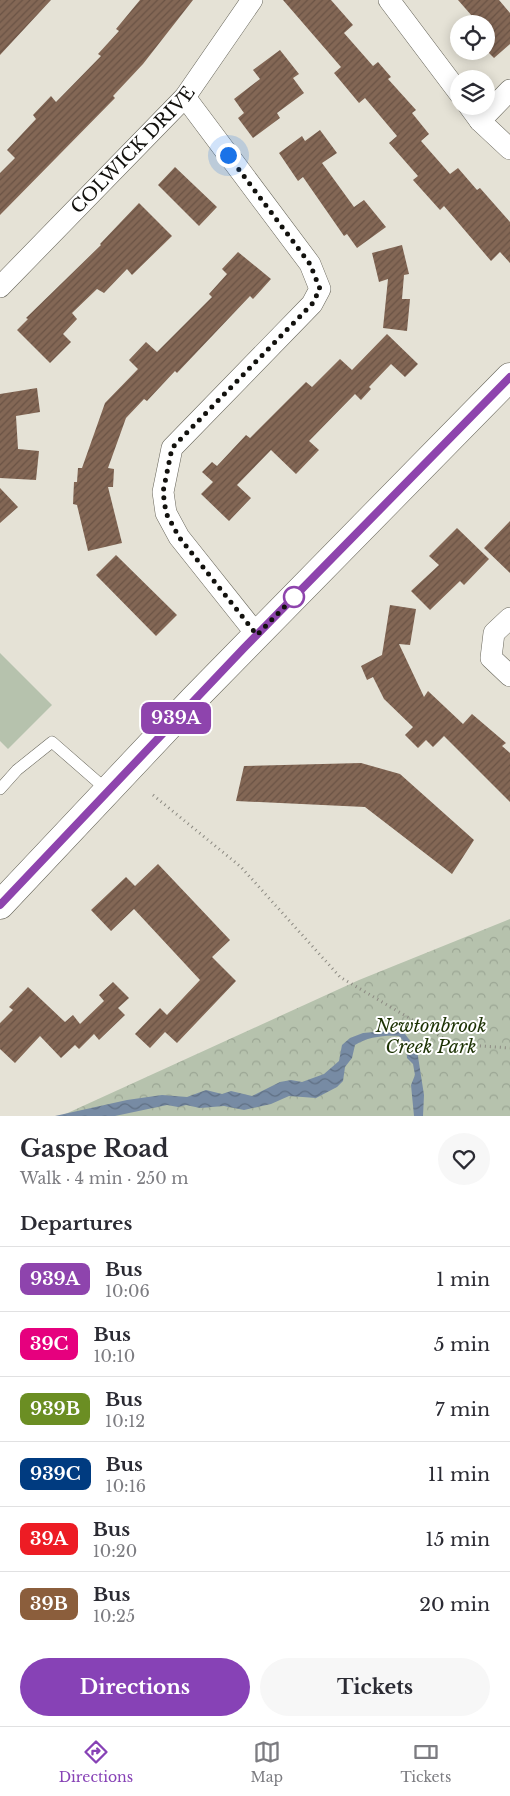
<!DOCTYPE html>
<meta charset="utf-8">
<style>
body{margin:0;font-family:"Libre Baskerville",serif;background:#f7f7f7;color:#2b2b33;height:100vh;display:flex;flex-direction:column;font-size:19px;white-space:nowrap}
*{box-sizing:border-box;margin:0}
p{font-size:16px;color:#7c7c81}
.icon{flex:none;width:28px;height:28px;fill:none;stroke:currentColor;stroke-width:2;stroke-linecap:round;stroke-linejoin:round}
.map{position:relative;height:1116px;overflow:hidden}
.drawer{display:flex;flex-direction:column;background:#fff;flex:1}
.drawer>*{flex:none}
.badge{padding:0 10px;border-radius:8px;font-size:18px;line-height:32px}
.controls{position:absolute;left:450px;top:15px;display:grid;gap:10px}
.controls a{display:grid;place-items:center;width:45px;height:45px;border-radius:50%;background:#fff;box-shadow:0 2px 12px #0003;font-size:25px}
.you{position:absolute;width:25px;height:25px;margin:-12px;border:4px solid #fff;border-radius:50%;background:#1a73e8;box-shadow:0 0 0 8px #1a73e833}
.map>.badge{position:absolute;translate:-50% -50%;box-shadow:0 0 0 2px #fff}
h2{padding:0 20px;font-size:19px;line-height:45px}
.round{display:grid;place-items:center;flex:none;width:52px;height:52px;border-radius:26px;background:#f7f7f7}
.headline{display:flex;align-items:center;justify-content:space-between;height:85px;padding:0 20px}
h1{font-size:24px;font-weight:700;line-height:38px}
.button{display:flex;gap:10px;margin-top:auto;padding:10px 20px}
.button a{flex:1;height:58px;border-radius:30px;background:#8742b6;color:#fff;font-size:20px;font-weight:700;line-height:58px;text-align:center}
.button a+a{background:#f7f7f7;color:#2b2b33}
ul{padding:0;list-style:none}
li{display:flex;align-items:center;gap:15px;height:65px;padding:0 20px;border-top:1px solid #e1e1e2}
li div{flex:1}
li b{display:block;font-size:19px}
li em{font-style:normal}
li .badge{min-width:55px;font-weight:700;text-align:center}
.tabs{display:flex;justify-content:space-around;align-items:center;height:70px;border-top:1px solid #e1e1e2;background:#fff;font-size:14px;color:#7c7c81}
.tabs a{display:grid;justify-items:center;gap:2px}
.tabs .current{color:#8742b6}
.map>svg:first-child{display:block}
.forest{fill:url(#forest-crowns)}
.green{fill:#b6c2ad}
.water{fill:url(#water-waves)}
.building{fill:url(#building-hatch)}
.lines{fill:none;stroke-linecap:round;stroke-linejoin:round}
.lane-casing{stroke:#666459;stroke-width:12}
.street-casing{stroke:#666459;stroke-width:22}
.secondary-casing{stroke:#666459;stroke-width:29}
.path{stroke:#8c8a82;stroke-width:3;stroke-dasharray:1 4;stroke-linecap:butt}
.lane{stroke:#fff;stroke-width:11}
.street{stroke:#fff;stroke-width:21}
.secondary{stroke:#fff;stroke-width:28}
.line-casing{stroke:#fff;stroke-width:11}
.line{stroke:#8e44ad;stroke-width:8}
.walk{stroke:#12110d;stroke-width:5;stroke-dasharray:0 9}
.stop-dot{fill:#fff;stroke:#8e44ad;stroke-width:2.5}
.labels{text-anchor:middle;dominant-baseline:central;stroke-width:4;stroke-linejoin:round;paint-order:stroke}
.street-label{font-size:18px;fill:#12110d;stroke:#fff}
.park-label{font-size:18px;font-style:italic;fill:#1c3203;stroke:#fff}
</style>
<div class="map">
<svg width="510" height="1116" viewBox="0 0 510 1116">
<defs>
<pattern id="forest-crowns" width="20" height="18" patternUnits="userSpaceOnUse" patternTransform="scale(1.25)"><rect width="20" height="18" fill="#b6c2ad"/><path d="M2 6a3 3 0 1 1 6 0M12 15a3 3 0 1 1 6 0" fill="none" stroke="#9ba694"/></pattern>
<pattern id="water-waves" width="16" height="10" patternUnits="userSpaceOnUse" patternTransform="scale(1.25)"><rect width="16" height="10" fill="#778ba4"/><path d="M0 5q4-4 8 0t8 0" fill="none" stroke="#607084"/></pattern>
<pattern id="building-hatch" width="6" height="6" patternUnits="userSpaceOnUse" patternTransform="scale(1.25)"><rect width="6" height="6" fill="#836755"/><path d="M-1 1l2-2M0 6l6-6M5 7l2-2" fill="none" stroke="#6a5345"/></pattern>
</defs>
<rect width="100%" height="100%" fill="#e5e2d6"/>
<path class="forest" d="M510,919V1116H61L359,980Z"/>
<path class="green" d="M0,653L52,705L8,749L0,741Z"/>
<path class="water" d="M386,1031H397L405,1034L417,1050L424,1095L423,1116H414L411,1085L415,1075L413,1064L407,1058L406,1044L399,1036C385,1035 367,1037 355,1045L352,1058L345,1067L343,1081L337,1087L316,1098L289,1096L271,1104L244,1110L224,1106L200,1108L186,1105L178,1107L167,1105L115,1116H55L127,1100L162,1095L187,1097L206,1090L222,1094L231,1091L252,1096L280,1082L291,1080L302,1082L324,1074L339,1061L342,1045L350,1038L363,1033Z"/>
<path class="building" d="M0,0H51L0,55Z
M140,0H193L143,64L113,96L115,98L0,215V173L15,158L7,150L36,119L33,115L51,96L56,102L101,56L98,54L119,31L116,29Z
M283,0H331L353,25L344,33L373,66L378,62L391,77L388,79L416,110L412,113L429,134L421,141L450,174L458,168L477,190L480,188L510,222V263L500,252L491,261L444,206L440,210L413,180L418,176L389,143L397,136L365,98L359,103L334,73L341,67Z
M458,0H499L510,13V44L494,58L486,50V24H479Z
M280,50L299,74L293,78L304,93L277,113L280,118L253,138L238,118L244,113L234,99L260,79L253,70Z
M320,130L337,153L322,163L354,207L364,200L386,227L357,248L347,234L344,236L303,177L298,181L279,153L302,136L305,141Z
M175,167L217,207L199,226L158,185Z
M139,203L172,236L132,275L127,269L104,293L97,289L72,313L77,319L63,334L71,342L50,363L17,330L28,319L26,318L101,245L100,244Z
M402,245L409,274L404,275L402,299H410L407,331L383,328L388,279L379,282L372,253Z
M238,252L271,279L253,299L250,296L177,373L175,371L147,401L144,399L126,418L108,468L114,469L113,487H108L122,543L88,551L77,505L73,504L74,482H77L78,468H82L105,403L138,369L129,360L146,342L157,352L212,297L209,294L227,274L222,269Z
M387,334L418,364L405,377L391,364L369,387L371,389L361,400L355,394L309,441L319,450L296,474L271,450L237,485L251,498L229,521L201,494L213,482L202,472L212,462L217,466L246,435L250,438L306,382L312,387L340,359L352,370Z
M37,388L40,412L16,416L18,449L39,451L36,480L0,478V394Z
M0,488L18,507L0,523Z
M510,521V573L484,548Z
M457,528L489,559L464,585L460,581L430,610L411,591L439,565L429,556Z
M116,555L177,615L156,636L96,575Z
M390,605L416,609L410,645L399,644L424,697L428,691L463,724L472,714L506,743L502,746L510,753V802L444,736L433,747L426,740L418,748L405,735L413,727L384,699L373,677L367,680L361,666L382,655Z
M361,763L400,774L474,840L452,874L365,807L236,801L244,766Z
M158,864L230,940L212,957L236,981L177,1043L165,1032L150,1048L135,1034L160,1008L167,1015L200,980L134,909L111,931L91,910L126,877L135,886Z
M113,982L129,998L118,1008L125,1015L99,1040L94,1034L79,1049L75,1045L61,1058L40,1036L15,1063L0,1049V1023L13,1010L9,1007L28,987L65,1022L73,1015L80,1024L104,1001L99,995Z"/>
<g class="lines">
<defs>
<path id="lane" d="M0,789L17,770L52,742L107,790"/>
<g id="street">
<path d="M389,0L459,93"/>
<path d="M185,97L310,264L320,289L312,304L172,448L163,492L166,513L179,537L257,635"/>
<path d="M469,106L480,121L510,149"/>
<path d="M480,121L510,90"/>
<path id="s1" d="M0,287L185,97L252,0"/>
<path d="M510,618L494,633L491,658L510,676"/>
</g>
<path id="secondary" d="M0,905L194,699L510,377"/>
</defs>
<use href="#lane" class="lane-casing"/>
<use href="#street" class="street-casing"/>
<use href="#secondary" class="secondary-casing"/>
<path class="path" d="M153,795L241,867L340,977L453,1044L510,1048"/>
<use href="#lane" class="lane"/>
<use href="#street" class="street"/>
<use href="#secondary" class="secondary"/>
</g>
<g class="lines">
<defs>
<path id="line" d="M0,905L244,648L510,377"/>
</defs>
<use href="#line" class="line-casing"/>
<use href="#line" class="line"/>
<path class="walk" d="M228,155L310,264L320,289L312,304L172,448L163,492L166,513L179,537L257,635L297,594L294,597"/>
</g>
<circle class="stop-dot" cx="294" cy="597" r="10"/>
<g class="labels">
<g class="street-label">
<text stroke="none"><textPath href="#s1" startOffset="191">COLWICK DRIVE</textPath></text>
</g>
<g class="park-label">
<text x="431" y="1026">Newtonbrook<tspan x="431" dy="21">Creek Park</tspan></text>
</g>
</g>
</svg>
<div class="controls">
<a><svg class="icon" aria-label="locate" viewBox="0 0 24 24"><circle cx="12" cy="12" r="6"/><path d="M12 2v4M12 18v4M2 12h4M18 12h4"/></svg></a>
<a><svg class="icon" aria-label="layers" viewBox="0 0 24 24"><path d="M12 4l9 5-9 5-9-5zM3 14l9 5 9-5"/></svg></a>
</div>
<div class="you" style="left:228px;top:155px"></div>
<b class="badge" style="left:176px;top:718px;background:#8e44ad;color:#fff">939A</b>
</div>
<section class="drawer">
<div class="headline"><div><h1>Gaspe Road</h1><p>Walk · 4 min · 250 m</p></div><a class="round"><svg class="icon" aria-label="heart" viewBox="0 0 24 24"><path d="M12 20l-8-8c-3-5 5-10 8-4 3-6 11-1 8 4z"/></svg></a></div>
<h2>Departures</h2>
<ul>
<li><span class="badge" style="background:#8e44ad;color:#fff">939A</span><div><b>Bus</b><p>10:06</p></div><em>1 min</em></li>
<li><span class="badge" style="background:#e6007e;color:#fff">39C</span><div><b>Bus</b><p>10:10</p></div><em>5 min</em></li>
<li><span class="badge" style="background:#6b8e23;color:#fff">939B</span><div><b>Bus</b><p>10:12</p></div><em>7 min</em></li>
<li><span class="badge" style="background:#003b80;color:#fff">939C</span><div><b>Bus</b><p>10:16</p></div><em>11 min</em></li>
<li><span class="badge" style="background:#ed1c24;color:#fff">39A</span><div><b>Bus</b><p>10:20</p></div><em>15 min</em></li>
<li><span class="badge" style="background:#8b5e3c;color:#fff">39B</span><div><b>Bus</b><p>10:25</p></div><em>20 min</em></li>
</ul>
<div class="button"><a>Directions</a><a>Tickets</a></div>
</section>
<nav class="tabs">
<a class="current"><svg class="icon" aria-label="directions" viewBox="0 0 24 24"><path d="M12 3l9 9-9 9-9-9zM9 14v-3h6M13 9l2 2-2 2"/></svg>Directions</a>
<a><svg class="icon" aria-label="map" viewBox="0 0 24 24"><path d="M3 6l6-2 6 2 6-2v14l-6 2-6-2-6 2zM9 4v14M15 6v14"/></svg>Map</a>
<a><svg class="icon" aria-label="tickets" viewBox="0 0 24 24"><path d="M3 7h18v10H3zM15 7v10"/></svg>Tickets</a>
</nav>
